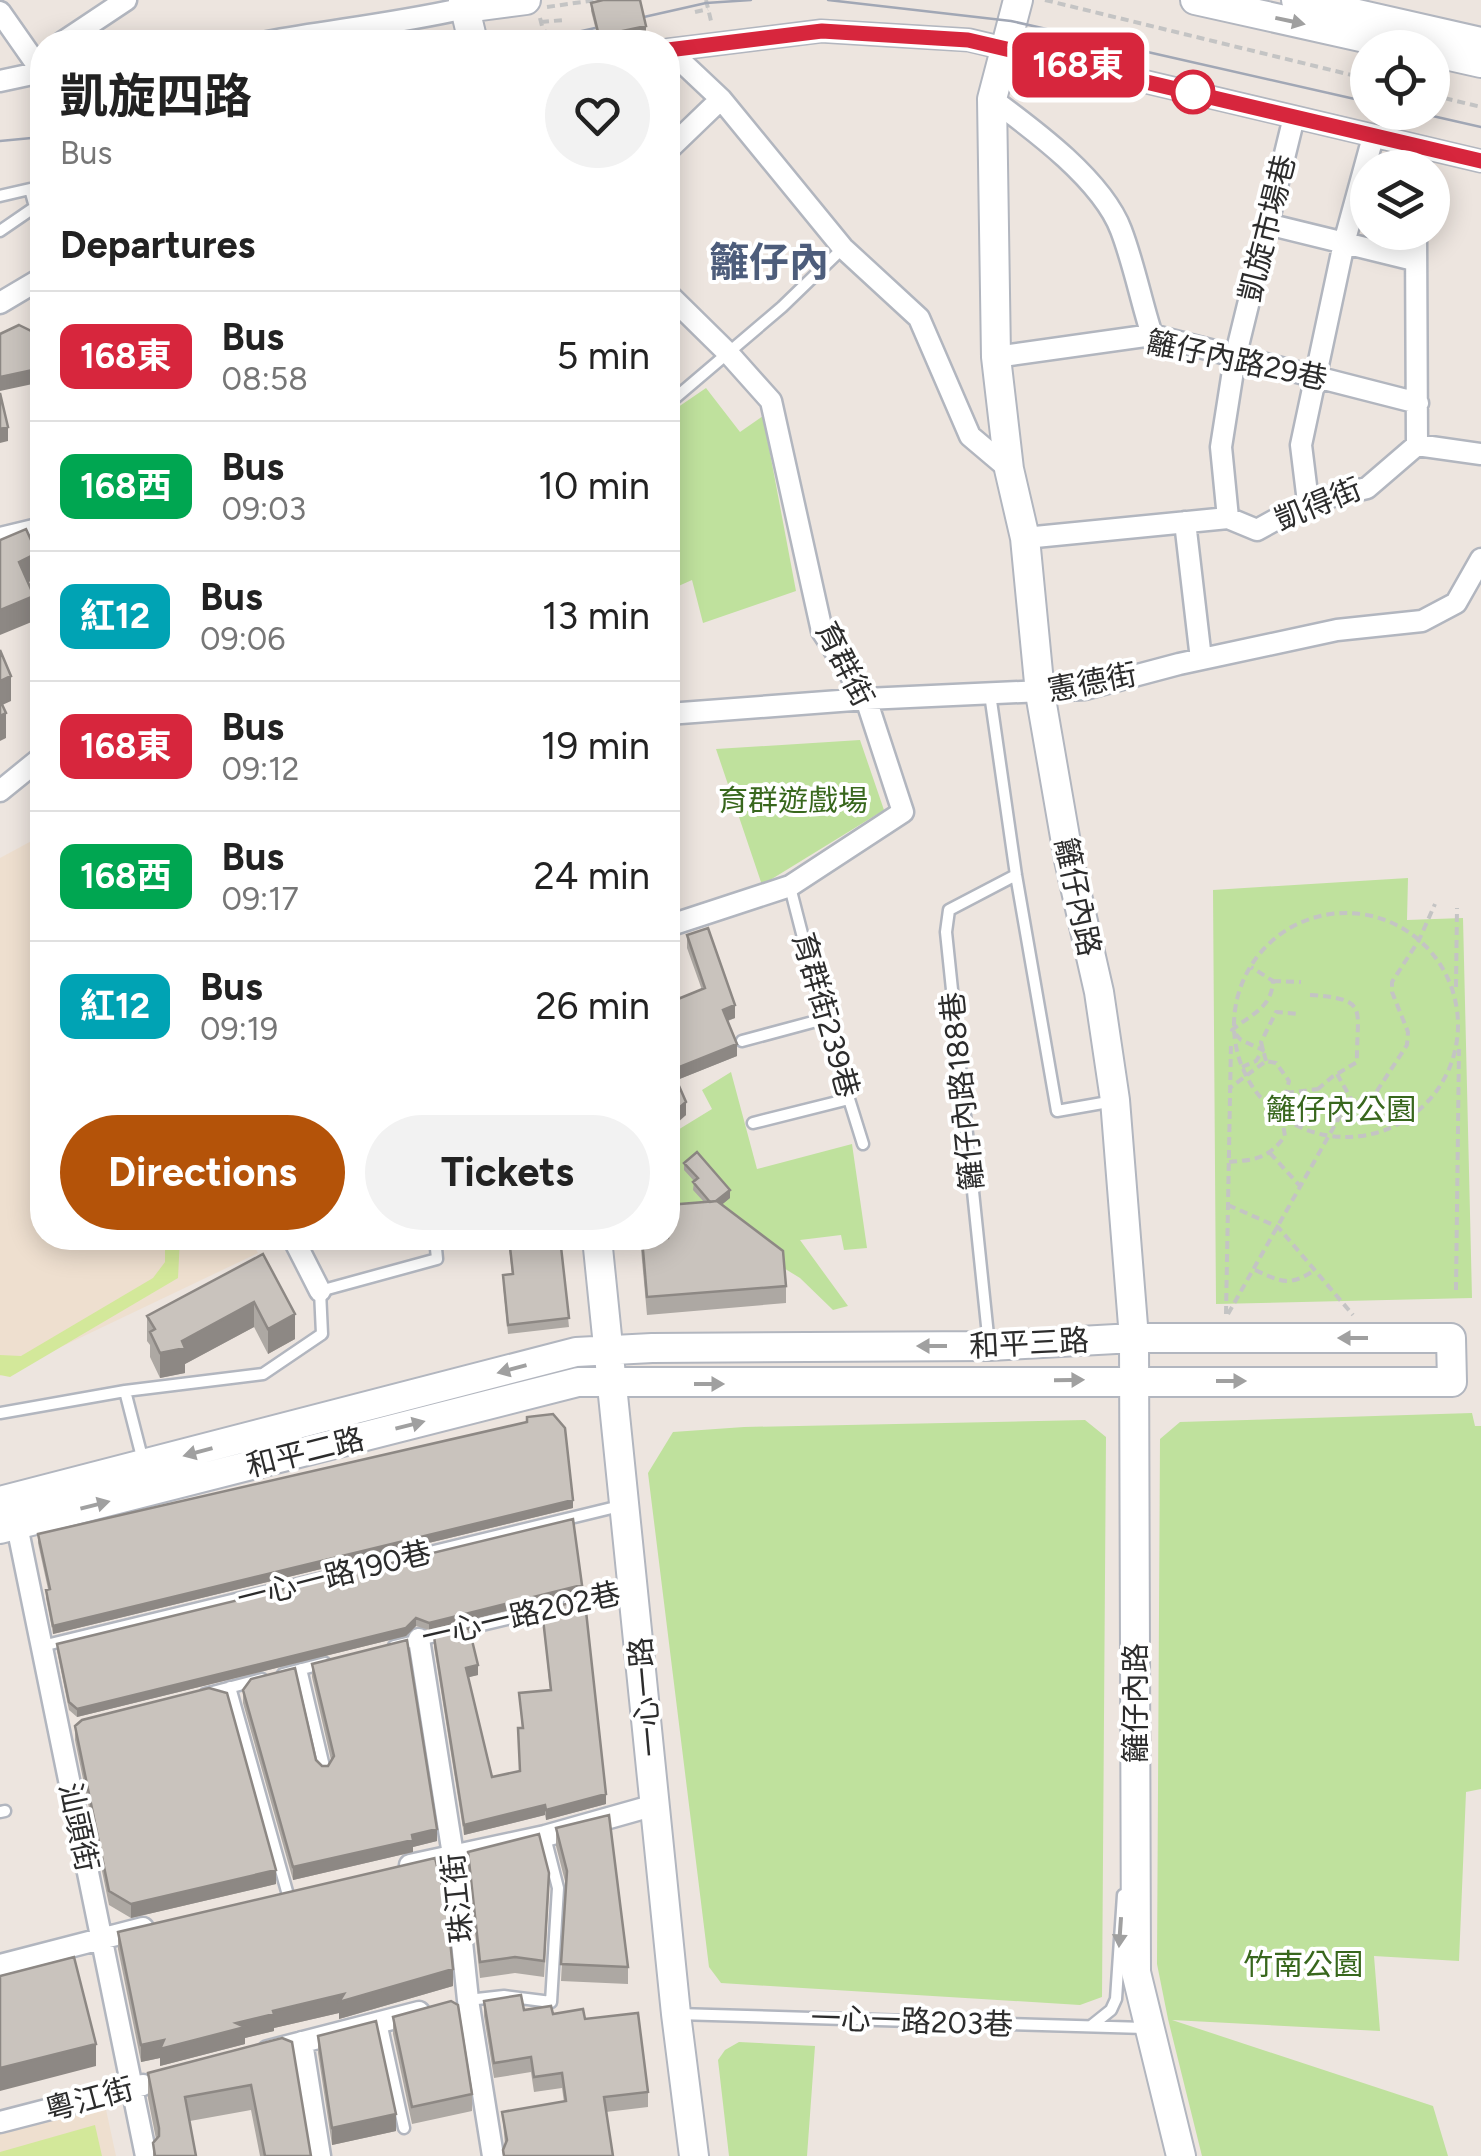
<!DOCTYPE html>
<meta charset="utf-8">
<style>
body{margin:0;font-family:Figtree,"Noto Sans TC",sans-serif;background:#f2f2f2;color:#222;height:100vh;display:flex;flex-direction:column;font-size:38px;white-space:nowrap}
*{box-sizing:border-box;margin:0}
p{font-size:32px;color:#767676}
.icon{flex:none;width:55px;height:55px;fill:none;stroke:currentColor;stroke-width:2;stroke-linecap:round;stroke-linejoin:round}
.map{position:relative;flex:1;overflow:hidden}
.drawer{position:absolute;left:30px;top:30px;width:650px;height:1220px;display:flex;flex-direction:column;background:#fff;border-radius:40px;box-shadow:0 5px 25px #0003}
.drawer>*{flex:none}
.badge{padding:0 20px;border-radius:15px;font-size:35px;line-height:65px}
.controls{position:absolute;left:1350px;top:30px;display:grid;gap:20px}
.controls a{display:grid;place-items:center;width:100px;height:100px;border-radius:50%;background:#fff;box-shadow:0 5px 25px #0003;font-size:50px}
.map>.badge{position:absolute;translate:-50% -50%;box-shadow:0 0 0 5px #fff}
h2{padding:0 30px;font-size:38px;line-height:90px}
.round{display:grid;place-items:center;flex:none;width:105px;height:105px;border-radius:52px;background:#f2f2f2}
.head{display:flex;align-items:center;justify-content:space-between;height:170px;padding:0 30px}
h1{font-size:48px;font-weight:700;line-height:75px}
.button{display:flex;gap:20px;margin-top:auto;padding:20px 30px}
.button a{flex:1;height:115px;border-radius:60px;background:#b45309;color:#fff;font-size:40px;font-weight:700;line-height:115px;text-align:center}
.button a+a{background:#f2f2f2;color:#222}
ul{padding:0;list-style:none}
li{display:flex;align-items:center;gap:30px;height:130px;padding:0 30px;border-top:2px solid #e0e0e0}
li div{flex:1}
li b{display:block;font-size:38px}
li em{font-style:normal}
li .badge{min-width:110px;font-weight:700;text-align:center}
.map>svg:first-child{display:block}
.education{fill:#eedfcf}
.green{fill:#bfe19d}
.pitch{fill:#d3e89a}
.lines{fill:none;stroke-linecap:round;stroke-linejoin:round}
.lane-casing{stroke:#b2b6bf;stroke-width:15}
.street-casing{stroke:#b2b6bf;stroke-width:25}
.secondary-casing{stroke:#b2b6bf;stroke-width:32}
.path{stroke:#c4c4c4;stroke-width:4;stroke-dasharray:8 5;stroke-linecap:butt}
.lane{stroke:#fff;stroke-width:10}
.street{stroke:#fff;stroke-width:20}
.secondary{stroke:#fff;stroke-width:28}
.tram{stroke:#a1a7b5;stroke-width:2.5}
.wall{fill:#ada8a3}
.shaded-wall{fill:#8d8884}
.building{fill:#c9c3bd;stroke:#8d8884;stroke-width:2.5}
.oneway{fill:#a0a0a0}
.line-casing{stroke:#fff;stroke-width:22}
.line{stroke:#d7263d;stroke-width:15}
.stop-dot{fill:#fff;stroke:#d7263d;stroke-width:5}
.labels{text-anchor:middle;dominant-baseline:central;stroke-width:8;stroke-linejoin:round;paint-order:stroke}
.street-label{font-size:30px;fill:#2c2c2c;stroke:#fff}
.park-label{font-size:30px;fill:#38671d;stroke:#fff}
.district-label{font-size:40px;font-weight:bold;fill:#4d5d7b;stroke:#fff}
</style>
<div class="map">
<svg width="1481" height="2156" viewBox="0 0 1481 2156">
<rect width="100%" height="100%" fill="#ede5df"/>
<path class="education" d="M37,838L42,847V1238H249L258,1253L0,1376V858Z
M104,2100L116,2156H0V2129Z"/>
<path class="green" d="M706,388L740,432L763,416L796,591L703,623L692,580L674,588L668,575V543L676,537L668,522V414Z
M860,740L884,810L762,885L716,749Z
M1408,878L1407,920L1463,918L1472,1298L1216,1304L1213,890Z
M731,1072L757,1169L852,1144L867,1248L844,1250L841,1235L800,1240L848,1306L833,1310L800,1278L668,1197V1136L712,1109L702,1090Z
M1472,1413L1475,1426H1481V1789L1466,1792L1459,1961L1374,1956L1380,2031L1172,2020L1433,2106L1448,2156H1202L1168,2019L1157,1964L1160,1439L1180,1422Z
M1085,1420L1106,1437L1102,1997L1080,2005L721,1983L709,1967L648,1473L673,1432L744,1427Z
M739,2042L815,2046L807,2156H729L718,2060L725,2050Z"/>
<path class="pitch" d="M165,1238H180L178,1278L10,1377L0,1375V1355L21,1356L153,1278L165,1262Z
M95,2125L102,2156H0V2152Z"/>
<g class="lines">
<defs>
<path id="lane" d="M0,196L30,189L35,207
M0,231L35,207L42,219
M668,404L782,307L843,248
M990,694L1016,875L1057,1111L1114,1101
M790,887L824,1019L863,1144
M742,1041L824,1019
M753,1123L849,1099
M989,1345L946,932L949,910L1016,875
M125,1391L263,1374L322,1334L320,1291L437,1259L435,1238
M0,1413L125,1391L143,1461
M569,1604L631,1589
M42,1646L624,1505
M394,1646L553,1608
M301,1669L325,1771
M283,1674L325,1663
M230,1687L288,1895
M205,1694L262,1679
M0,1812L5,1811
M468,2000L504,1996L551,2002L558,1888L545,1837
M677,2014L1145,2028
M381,2022L404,2128
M1091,2026L1111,2010L1116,1999L1123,1895"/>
<path id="street" d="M0,12L42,72
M63,42L126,0
M267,42C333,30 400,23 465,8
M668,50L821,31L969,40L1481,161
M669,50L721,99L843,248L919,318L970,436L1009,469
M0,81L42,72
M992,99C1034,130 1102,180 1121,230C1134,264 1141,301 1152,335
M668,150L721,99
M1267,224L1414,260
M1416,232L1417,445
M668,294L729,354L771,401L822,631L866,699L903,812L790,886L668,926
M0,303L42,278
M996,357L1152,335L1418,403
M1308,502L1301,445L1344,243L1373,137
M1228,518L1221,447L1235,358L1294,117
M1185,522L1201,659
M0,538L42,528
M1025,538L1228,518L1257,530L1308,502L1367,488L1417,445L1481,454
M668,714L866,699L1085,689L1179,664L1337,630L1422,621L1456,603L1481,559
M0,791L42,757
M293,1238L320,1291
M14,1511L146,2156
M419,1639L453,1855L468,2000L493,2156
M410,1865L545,1836L655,1805
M0,1965L143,1928
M302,2042L320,2156
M268,2051L419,2012
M0,2122L143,2085"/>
<path id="secondary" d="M463,0L473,42
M1018,0L992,99L996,357L1009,469L1025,538L1040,693L1069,860L1099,992L1115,1100L1134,1338L1136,1972L1181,2156
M1195,0L1410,48
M1296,0L1481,42
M465,8L526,0
M1432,52L1481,63
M597,1238L676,2014L694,2156
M0,1501L576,1352L652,1348L989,1346L1134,1338H1451L1452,1382H578L0,1529"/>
</defs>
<use href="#lane" class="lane-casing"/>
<use href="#street" class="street-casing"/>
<use href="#secondary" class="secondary-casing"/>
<path class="path" d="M706,0L712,25
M1045,0L1368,79
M547,7L596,0
M695,12L708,9
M540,18L546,42
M541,22L564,20
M555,42L569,39
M1432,95L1481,107
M1234 1025a112 112 0 1 1 224 0a112 112 0 1 1-224 0Z
M1273,981L1301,982
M1456,987L1457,908
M1310,995C1371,999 1356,1009 1357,1062L1332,1077L1318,1089
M1266,1061L1261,1042L1276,1012L1299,1014
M1242,1067L1256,1061L1263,1050L1241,1040L1232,1030C1250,1015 1272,1008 1273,981L1251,967
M1337,1074L1354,1104
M1286,1093L1318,1089L1337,1122
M1270,1153L1300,1186
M1229,1162C1256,1160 1269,1158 1285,1136L1281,1113L1289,1081L1276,1063L1266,1061L1231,1087
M1228,1205L1278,1227L1353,1315
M1255,1270C1282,1282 1289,1287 1315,1270
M1456,1290L1459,1049
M1226,1314L1231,1043
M1228,1314L1344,1109L1375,1094L1407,1045L1408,1032L1392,992V982L1419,940L1435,904"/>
<use href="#lane" class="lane"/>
<use href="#street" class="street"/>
<use href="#secondary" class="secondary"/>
<path class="tram" d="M828,0L1011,21L1368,102
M498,42L546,31
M533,42L706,3L751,0
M1415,112L1481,127
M0,141L42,137"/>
</g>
<path class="wall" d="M591,3L646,35L610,42H599L591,11Z
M687,935L735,1018L728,1021L737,1056L677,1080L686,1115L673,1127L678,999L702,990L687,948Z
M684,1163L730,1198L721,1205L786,1286V1303L647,1315L640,1238H668L704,1202L693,1190L694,1181L684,1170Z
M508,1238H560L569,1327L508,1334L503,1284V1275L512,1274Z
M263,1254L295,1339L268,1354L254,1327L185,1364V1373L160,1378L150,1357V1345L147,1341V1316Z
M573,1508L53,1634L46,1598V1590L48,1589L38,1543V1534Z
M582,1592L429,1630L416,1626L406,1636L77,1717L69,1710L57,1651V1644Z
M542,1610L606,1804L546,1820L545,1815L464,1835L434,1647V1637L478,1675L468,1677L492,1777L519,1771L522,1728L519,1693L550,1690Z
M312,1664L437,1841L413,1847V1852L293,1880L243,1703V1690L322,1766H328L331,1760L312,1677Z
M75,1726L276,1884L131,1918L109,1905L75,1740Z
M556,1828L628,1967V1984L561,1981L566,1885L556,1846Z
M468,1852L549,1889L544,1977L515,1973L480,1978L468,1867Z
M118,1932L453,1986L339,2019V2013L274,2028V2031L245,2038V2044L160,2066V2058L141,2062L118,1949Z
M484,2001L524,2010L585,2019L648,2092V2107L606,2112L613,2156H503L505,2144L502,2112L564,2102L562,2088L534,2092L531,2072L494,2078L484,2016Z
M393,2017L472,2094V2111L412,2124L393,2034Z
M318,2036L396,2131L332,2145L318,2053Z
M282,2038L311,2156H260L251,2110L190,2121L196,2156H153V2143L156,2139L148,2098V2073Z"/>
<path class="shaded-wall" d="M646,26V35L610,42H599V36Z
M42,368V382L0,391V377Z
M8,427V441L0,443V429Z
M37,553V578L19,587V562Z
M34,596V621L0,635V610Z
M11,676V701L0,706V681Z
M6,713V738L0,741V716Z
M677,875V887L668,890V878Z
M735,1005V1018L723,1022V1010Z
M737,1044V1056L672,1082V1070Z
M686,1102V1115L668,1130V1117Z
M730,1190V1198L713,1212V1205Z
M254,1302V1327L185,1364V1373L160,1378V1353Z
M295,1314V1339L268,1354V1329Z
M573,1500V1508L53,1634V1626Z
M582,1585V1592L429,1630V1623Z
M416,1618V1626L406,1636L77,1717V1709Z
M478,1665V1675L466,1678V1668Z
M606,1794V1804L546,1820V1810Z
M545,1805V1815L464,1835V1825Z
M437,1829V1841L413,1847V1852L293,1880V1867Z
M276,1870V1884L131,1918V1904Z
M453,1969V1986L339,2019V2013L274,2028V2031L245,2038V2044L160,2066V2058L141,2062V2045L236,2023L273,2011Z
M96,2044V2066L0,2091V2068Z
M396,2114V2131L332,2145V2128Z"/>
<path class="building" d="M603,0H640L646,26L599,36L591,3Z
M19,325L31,331L42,368L0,377V334Z
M0,393L8,427L0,429Z
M26,529L37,553L19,562L34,596L0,610V540Z
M0,650L11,676L0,681Z
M0,700L6,713L0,716Z
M668,843L677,875L668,878Z
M708,928L735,1005L723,1010L737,1044L672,1070L686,1102L668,1117V973L678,999L705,988L687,935Z
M697,1152L730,1190L716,1201L710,1202L693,1182L698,1178L684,1163Z
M717,1201L783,1251L786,1286L647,1297L642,1238H668V1205Z
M509,1238H560L569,1318L508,1325L503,1275L513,1274Z
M263,1254L295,1314L268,1329L254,1302L182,1341L185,1348L160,1353L150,1332L155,1329L147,1316Z
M553,1414L565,1428L573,1500L53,1626L46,1590L50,1589L38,1534L527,1422V1417Z
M573,1519L582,1585L429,1623L416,1618L406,1628L77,1709L69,1702L57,1644Z
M578,1601L580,1612L586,1611L606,1794L546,1810L545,1805L464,1825L434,1637L469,1628L478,1665L466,1668L492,1777L520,1771L518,1728H523L519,1693L551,1690L542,1610Z
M407,1640L437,1829L412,1835L413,1840L293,1867L243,1690L251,1679L295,1668L316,1760L322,1766H328L334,1756L312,1664Z
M209,1688L227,1693L276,1870L131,1904L109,1891L75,1726L82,1720Z
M609,1815L628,1967L561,1964L567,1871L556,1828Z
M539,1834L549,1873L544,1961L515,1957L480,1962L468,1852Z
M435,1858L446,1902L453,1969L339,2002L344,1994L273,2011L274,2014L236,2023L245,2027L160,2049L164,2040L141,2045L118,1932Z
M74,1957L96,2044L0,2068V1976Z
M521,1995L524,2010L551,2006L553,2014L583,2009L585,2019L638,2013L648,2092L604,2097L613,2156H504L503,2150L507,2140L502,2112L566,2101L562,2073L534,2077L531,2057L494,2063L484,2001Z
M451,2001L458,2005L472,2094L412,2107L393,2017Z
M376,2021L396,2114L332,2128L318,2036Z
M282,2038L292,2042L311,2156H265L251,2085L185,2097L196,2156H155L153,2143L159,2136V2128L148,2073Z"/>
<defs><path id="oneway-solid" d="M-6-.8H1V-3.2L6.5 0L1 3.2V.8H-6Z" transform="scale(2.5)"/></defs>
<g class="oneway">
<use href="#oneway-solid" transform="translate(1290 21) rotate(12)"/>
<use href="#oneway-solid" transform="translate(1353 1338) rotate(-180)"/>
<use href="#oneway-solid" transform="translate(932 1346) rotate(180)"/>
<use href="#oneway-solid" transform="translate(512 1369) rotate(165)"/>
<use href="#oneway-solid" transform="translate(1069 1380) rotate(-1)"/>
<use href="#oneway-solid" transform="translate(1231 1381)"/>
<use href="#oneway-solid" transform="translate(709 1384)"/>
<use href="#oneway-solid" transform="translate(410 1425) rotate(-14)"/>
<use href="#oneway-solid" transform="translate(198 1452) rotate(165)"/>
<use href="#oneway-solid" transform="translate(95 1505) rotate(-14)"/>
<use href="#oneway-solid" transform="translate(1120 1932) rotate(94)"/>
</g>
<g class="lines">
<defs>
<path id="line" d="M668,50L822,31L968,40L1481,161"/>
</defs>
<use href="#line" class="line-casing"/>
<use href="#line" class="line"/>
</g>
<circle class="stop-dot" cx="1193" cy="92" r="20"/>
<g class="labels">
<g class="street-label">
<text transform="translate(1267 228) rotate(-76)">凱旋市場巷</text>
<text transform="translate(1237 360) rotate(12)">籬仔內路29巷</text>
<text transform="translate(1318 504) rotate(-22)">凱得街</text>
<text transform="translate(845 664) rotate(63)">育群街</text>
<text transform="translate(1092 682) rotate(-11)">憲德街</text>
<text transform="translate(1078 897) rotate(78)">籬仔內路</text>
<text transform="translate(826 1015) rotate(74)">育群街239巷</text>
<text transform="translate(962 1091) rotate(-96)">籬仔內路188巷</text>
<text transform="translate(1029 1343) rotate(-3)">和平三路</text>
<text transform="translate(305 1452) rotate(-14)">和平二路</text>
<text transform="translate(334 1575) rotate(-14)">一心一路190巷</text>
<text transform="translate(521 1615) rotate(-13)">一心一路202巷</text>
<text transform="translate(645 1697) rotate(-95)">一心一路</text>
<text transform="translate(1135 1703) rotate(-90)">籬仔內路</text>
<text transform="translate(79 1827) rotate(78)">汕頭街</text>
<text transform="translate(457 1898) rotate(-96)">珠江街</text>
<text transform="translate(912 2021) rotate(2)">一心一路203巷</text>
<text transform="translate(89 2099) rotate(-15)">粵江街</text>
</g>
<g class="park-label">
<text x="793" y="800">育群遊戲場</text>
<text x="1341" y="1109">籬仔內公園</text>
<text x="1303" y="1964">竹南公園</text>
</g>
<g class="district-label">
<text x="769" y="262">籬仔內</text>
</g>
</g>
</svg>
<div class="controls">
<a><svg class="icon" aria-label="locate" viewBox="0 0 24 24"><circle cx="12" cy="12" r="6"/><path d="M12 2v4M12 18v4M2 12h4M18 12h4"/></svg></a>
<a><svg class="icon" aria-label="layers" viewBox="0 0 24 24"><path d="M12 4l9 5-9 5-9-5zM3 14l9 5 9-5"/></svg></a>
</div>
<b class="badge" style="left:1078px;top:65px;background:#d7263d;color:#fff">168東</b>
<section class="drawer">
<div class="head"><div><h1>凱旋四路</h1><p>Bus</p></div><a class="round"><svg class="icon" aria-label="heart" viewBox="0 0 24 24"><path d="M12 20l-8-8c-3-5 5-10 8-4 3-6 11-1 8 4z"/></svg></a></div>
<h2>Departures</h2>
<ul>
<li><span class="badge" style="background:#d7263d;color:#fff">168東</span><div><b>Bus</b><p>08:58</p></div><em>5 min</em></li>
<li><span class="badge" style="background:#00a651;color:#fff">168西</span><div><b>Bus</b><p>09:03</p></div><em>10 min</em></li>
<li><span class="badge" style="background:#00a3b4;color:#fff">紅12</span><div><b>Bus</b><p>09:06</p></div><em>13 min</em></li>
<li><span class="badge" style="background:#d7263d;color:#fff">168東</span><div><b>Bus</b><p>09:12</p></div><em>19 min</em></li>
<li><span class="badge" style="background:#00a651;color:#fff">168西</span><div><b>Bus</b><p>09:17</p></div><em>24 min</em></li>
<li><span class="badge" style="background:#00a3b4;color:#fff">紅12</span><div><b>Bus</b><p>09:19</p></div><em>26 min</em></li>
</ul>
<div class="button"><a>Directions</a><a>Tickets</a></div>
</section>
</div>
